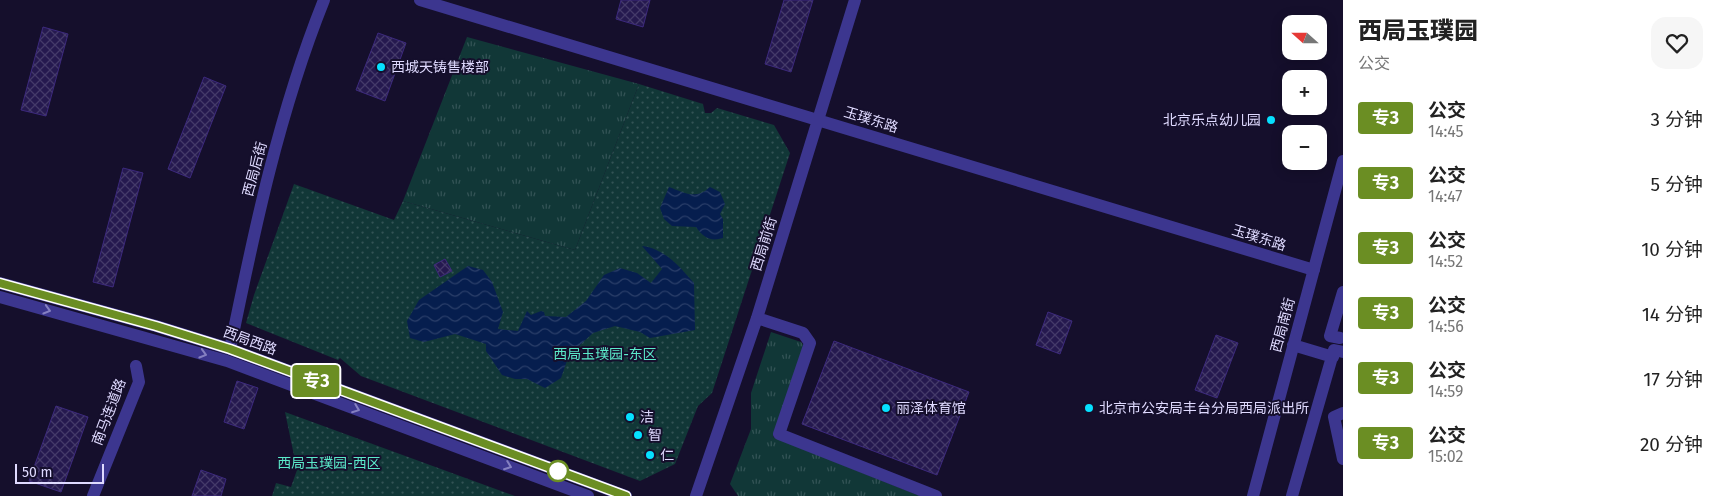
<!DOCTYPE html>
<html lang="zh">
<meta charset="utf-8">
<style>
body{margin:0;font-family:"Fira Sans","Noto Sans SC",sans-serif;background:#f6f6f6;color:#222;height:100vh;display:flex;flex-direction:column;font-size:19px;white-space:nowrap}
*{box-sizing:border-box;margin:0}
p{font-size:16px;color:#767676}
.icon{flex:none;width:28px;height:28px;fill:none;stroke:currentColor;stroke-width:2;stroke-linecap:round;stroke-linejoin:round}
.map{position:relative;flex:1;overflow:hidden}
.side{display:flex;flex-direction:column;background:#fff;width:375px}
.side>*{flex:none}
.badge{padding:0 10px;border-radius:4px;font-size:18px;line-height:32px}
.needle{width:32px;rotate:291deg}
.buttons{position:absolute;left:1282px;top:15px;display:grid;gap:10px}
.buttons a{display:grid;place-items:center;width:45px;height:45px;border-radius:10px;background:#fff;box-shadow:0 2px 12px #0003;font-size:25px}
.scale{position:absolute;left:15px;bottom:12px;width:89px;box-sizing:border-box;padding-left:5px;border:2px solid #dfdaff;border-top:0;font-size:14px;line-height:18px;white-space:nowrap;color:#dfdaff;-webkit-text-stroke:4px #150f2c;paint-order:stroke}
.map>.badge{position:absolute;translate:-50% -50%;box-shadow:0 0 0 2px #fff}
.round{display:grid;place-items:center;flex:none;width:52px;height:52px;border-radius:15px;background:#f6f6f6}
.head{display:flex;align-items:center;justify-content:space-between;height:85px;padding:0 15px}
h1{font-size:24px;font-weight:800;line-height:38px}
ul{padding:0;list-style:none}
li{display:flex;align-items:center;gap:15px;height:65px;padding:0 15px}
li div{flex:1}
li b{display:block;font-size:19px}
li em{font-style:normal}
li .badge{min-width:55px;font-weight:700;text-align:center}
main{display:flex;flex:1;min-height:0}
.map>svg:first-child{display:block}
.grass{fill:url(#grass-tufts)}
.park{fill:url(#park-dots)}
.water{fill:url(#water-waves)}
.building{fill:url(#building-cross-hatch);stroke:#3c297d}
.lines{fill:none;stroke-linecap:round;stroke-linejoin:round}
.minor{stroke:#3c368f;stroke-width:12}
.oneway{stroke:#8580c1}
.line-casing{stroke:#fff;stroke-width:11}
.line{stroke:#6b8e23;stroke-width:8}
.poi-dot{fill:#06e0ff;stroke:#150f2c;stroke-width:2}
.stop-dot{fill:#fff;stroke:#6b8e23;stroke-width:2.5}
.labels{text-anchor:middle;dominant-baseline:central;stroke-width:4;stroke-linejoin:round;paint-order:stroke}
.poi-label{font-size:14px;fill:#dfdaff;stroke:#150f2c;text-anchor:start}
.street-label{font-size:14px;fill:#dfdaff;stroke:#150f2c}
.park-label{font-size:14px;fill:#5beaca;stroke:#150f2c}
</style>
<main>
<div class="map">
<svg width="1343" height="496" viewBox="0 0 1343 496">
<defs>
<pattern id="grass-tufts" width="24" height="20" patternUnits="userSpaceOnUse" patternTransform="scale(1.25)"><rect width="24" height="20" fill="#113737"/><path d="M3 7l-1-3M5 7V3M7 7l1-3M15 17l-1-3M17 17v-4M19 17l1-3" fill="none" stroke="#335355"/></pattern>
<pattern id="park-dots" width="8" height="8" patternUnits="userSpaceOnUse" patternTransform="scale(1.25)"><rect width="8" height="8" fill="#113737"/><path d="M2 2h.1M6 6h.1" fill="none" stroke="#335355" stroke-width="1.8" stroke-linecap="round"/></pattern>
<pattern id="water-waves" width="16" height="10" patternUnits="userSpaceOnUse" patternTransform="scale(1.25)"><rect width="16" height="10" fill="#061e4e"/><path d="M0 5q4-4 8 0t8 0" fill="none" stroke="#2a3e69"/></pattern>
<pattern id="building-cross-hatch" width="8" height="8" patternUnits="userSpaceOnUse" patternTransform="scale(1.25)"><rect width="8" height="8" fill="#25194f"/><path d="M0 0l8 8M0 8l8-8" fill="none" stroke="#443a69"/></pattern>
</defs>
<rect width="100%" height="100%" fill="#150f2c"/>
<path class="grass" d="M467,37L639,84L575,250L403,201Z
M771,332L801,342L804,346L773,437L920,496H738L730,484L751,429V393Z"/>
<path class="park" d="M639,84L703,104L705,113H711L717,108L774,125L790,153L712,393L698,406L675,464L640,481L361,376L340,358L338,360L246,323L254,295L294,184L394,220L403,201L575,250Z
M285,412L515,496H272L276,483L291,487L297,470Z"/>
<path class="water" d="M669,187C685,193 696,200 710,187L720,192L725,204L720,214L723,219V238C710,242 703,237 696,227L672,226L664,219L660,208Z
M642,246C665,249 679,266 694,283L695,330L650,338L640,332L615,326L593,333L569,355L561,378L545,388L527,379H515L502,375L486,351V344L455,334L424,342L410,338L407,321L419,300L468,266L483,270L492,282L503,312L498,329L518,331L527,311L531,315L541,311L544,312L545,316L566,317L586,301L604,275L620,268L637,273L651,283L662,269Z"/>
<path class="building" d="M621,0H650L643,27L616,19Z
M784,0H813L791,72L765,64Z
M43,27L68,34L46,116L21,110Z
M378,33L406,43L385,101L356,90Z
M204,77L226,86L190,178L168,169Z
M123,168L143,173L113,287L93,282Z
M445,259L452,271L440,277L434,265Z
M1048,312L1072,321L1060,354L1036,345Z
M1216,335L1238,343L1217,398L1195,390Z
M834,341L969,392L937,475L802,424Z
M237,381L258,388L244,429L224,422Z
M56,406L88,417L61,492L29,481Z
M201,470L226,479L221,496H192Z"/>
<g class="lines">
<path class="minor" d="M420,0L1314,270
M0,283L156,326L230,349L626,496
M0,297L227,361L588,496
M757,318L803,333L810,343L779,434L936,496
M1340,338L1330,336L1343,292
M1293,345L1333,357
M230,349C254,231 279,112 324,0
M1343,413L1334,417L1343,459
M93,496L139,382L136,366
M696,496L757,318L855,0
M1253,496L1343,161
M1292,496L1334,350L1343,352"/>
</g>
<defs><path id="oneway-chevron" d="M-2-3.5L2.5 0L-2 3.5" fill="none" stroke-width="1.6" stroke-linecap="round" stroke-linejoin="round" transform="scale(1.25)"/></defs>
<g class="oneway">
<use href="#oneway-chevron" transform="translate(47 310) rotate(16)"/>
<use href="#oneway-chevron" transform="translate(203 354) rotate(16)"/>
<use href="#oneway-chevron" transform="translate(356 409) rotate(21)"/>
<use href="#oneway-chevron" transform="translate(508 466) rotate(21)"/>
</g>
<g class="lines">
<defs>
<path id="line" d="M0,283L156,326L230,349L626,496"/>
</defs>
<use href="#line" class="line-casing"/>
<use href="#line" class="line"/>
</g>
<g class="poi-dot">
<circle cx="381" cy="67" r="5"/>
<circle cx="1271" cy="120" r="5"/>
<circle cx="886" cy="408" r="5"/>
<circle cx="1089" cy="408" r="5"/>
<circle cx="630" cy="417" r="5"/>
<circle cx="638" cy="435" r="5"/>
<circle cx="650" cy="455" r="5"/>
</g>
<circle class="stop-dot" cx="558" cy="471" r="10"/>
<g class="labels">
<g class="poi-label">
<text x="391" y="67">西城天铸售楼部</text>
<text x="1261" y="120" text-anchor="end">北京乐点幼儿园</text>
<text x="896" y="408">丽泽体育馆</text>
<text x="1099" y="408">北京市公安局丰台分局西局派出所</text>
<text x="640" y="417">洁</text>
<text x="648" y="435">智</text>
<text x="660" y="455">仁</text>
</g>
<g class="street-label">
<text transform="translate(871 120) rotate(17)">玉璞东路</text>
<text transform="translate(255 169) rotate(-75)">西局后街</text>
<text transform="translate(1259 238) rotate(17)">玉璞东路</text>
<text transform="translate(764 244) rotate(-73)">西局前街</text>
<text transform="translate(1283 325) rotate(-75)">西局南街</text>
<text transform="translate(250 341) rotate(20)">西局西路</text>
<text transform="translate(109 412) rotate(-69)">南马连道路</text>
</g>
<g class="park-label">
<text x="605" y="354">西局玉璞园-东区</text>
<text x="329" y="463">西局玉璞园-西区</text>
</g>
</g>
</svg>
<div class="buttons">
<a><svg class="needle" viewBox="-14 -14 28 28"><path d="M0-13l5 13h-10z" fill="#e53935"/><path d="M0 13l5-13h-10z" fill="#767676"/></svg></a>
<a>+</a>
<a>−</a>
</div>
<div class="scale">50 m</div>
<b class="badge" style="left:316px;top:381px;background:#6b8e23;color:#fff">专3</b>
</div>
<section class="side">
<div class="head"><div><h1>西局玉璞园</h1><p>公交</p></div><a class="round"><svg class="icon" aria-label="heart" viewBox="0 0 24 24"><path d="M12 20l-8-8c-3-5 5-10 8-4 3-6 11-1 8 4z"/></svg></a></div>
<ul>
<li><span class="badge" style="background:#6b8e23;color:#fff">专3</span><div><b>公交</b><p>14:45</p></div><em>3 分钟</em></li>
<li><span class="badge" style="background:#6b8e23;color:#fff">专3</span><div><b>公交</b><p>14:47</p></div><em>5 分钟</em></li>
<li><span class="badge" style="background:#6b8e23;color:#fff">专3</span><div><b>公交</b><p>14:52</p></div><em>10 分钟</em></li>
<li><span class="badge" style="background:#6b8e23;color:#fff">专3</span><div><b>公交</b><p>14:56</p></div><em>14 分钟</em></li>
<li><span class="badge" style="background:#6b8e23;color:#fff">专3</span><div><b>公交</b><p>14:59</p></div><em>17 分钟</em></li>
<li><span class="badge" style="background:#6b8e23;color:#fff">专3</span><div><b>公交</b><p>15:02</p></div><em>20 分钟</em></li>
</ul>
</section>
</main>
